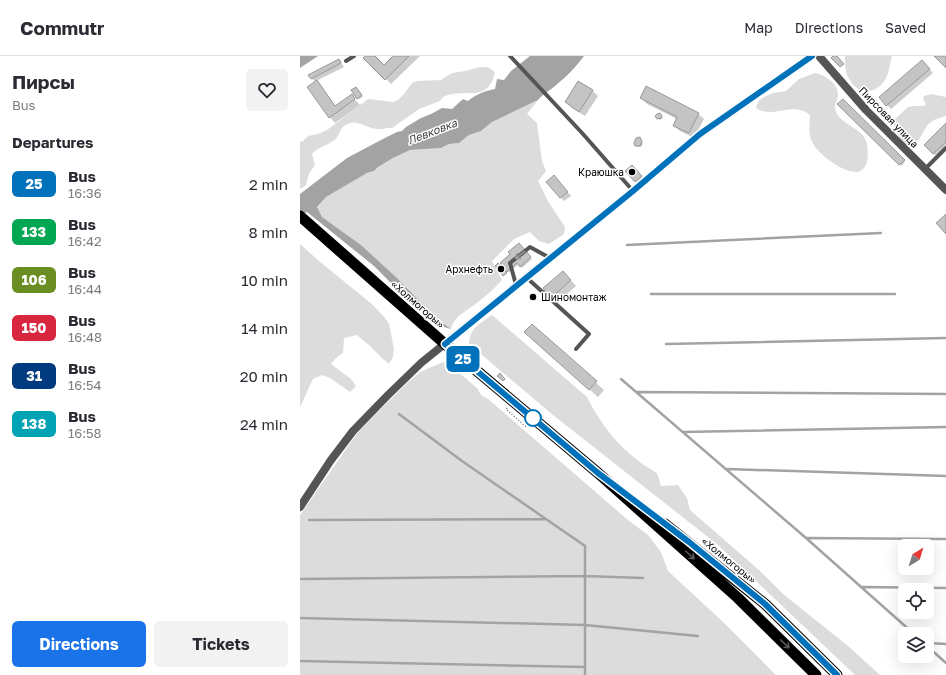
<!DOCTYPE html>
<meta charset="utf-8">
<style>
body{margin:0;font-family:"Golos Text",sans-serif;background:#f2f2f3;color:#2b2b33;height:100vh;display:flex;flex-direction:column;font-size:15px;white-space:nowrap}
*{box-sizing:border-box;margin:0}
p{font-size:13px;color:#7c7c81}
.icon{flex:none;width:22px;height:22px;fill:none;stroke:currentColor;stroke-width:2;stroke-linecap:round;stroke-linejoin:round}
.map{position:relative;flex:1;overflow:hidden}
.panel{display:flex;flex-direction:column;background:#fff;width:300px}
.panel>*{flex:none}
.badge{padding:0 8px;border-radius:6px;font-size:14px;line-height:26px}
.needle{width:26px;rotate:38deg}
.fabs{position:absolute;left:598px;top:483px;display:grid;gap:8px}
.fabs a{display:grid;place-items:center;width:36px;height:36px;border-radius:6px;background:#fff;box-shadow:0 4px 16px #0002;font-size:20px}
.map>.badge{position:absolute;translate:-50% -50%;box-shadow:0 0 0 2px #fff}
h2{padding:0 12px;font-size:15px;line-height:36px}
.round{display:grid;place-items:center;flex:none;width:42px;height:42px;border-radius:6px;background:#f2f2f3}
.headline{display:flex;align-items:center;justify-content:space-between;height:68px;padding:0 12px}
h1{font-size:19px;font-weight:700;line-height:30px}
.action{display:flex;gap:8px;margin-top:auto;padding:8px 12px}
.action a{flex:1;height:46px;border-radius:6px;background:#1a73e8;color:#fff;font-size:16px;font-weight:700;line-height:46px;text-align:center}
.action a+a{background:#f2f2f3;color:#2b2b33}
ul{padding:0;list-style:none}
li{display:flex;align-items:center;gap:12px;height:48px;padding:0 12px}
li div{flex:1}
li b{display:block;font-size:15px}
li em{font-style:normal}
li .badge{min-width:44px;font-weight:700;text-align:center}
header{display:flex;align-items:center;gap:24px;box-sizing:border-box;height:56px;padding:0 20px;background:#fff;border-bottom:1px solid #e1e1e2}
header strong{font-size:19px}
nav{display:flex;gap:22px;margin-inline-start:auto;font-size:14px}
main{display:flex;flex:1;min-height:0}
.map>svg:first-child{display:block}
.green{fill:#dcdcdc}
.water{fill:#a3a3a3}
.shadow{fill:#0003}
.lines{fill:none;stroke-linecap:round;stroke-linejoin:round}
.stream{stroke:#a3a3a3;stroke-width:2.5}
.building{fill:#c4c4c4;stroke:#999}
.path{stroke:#777;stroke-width:1.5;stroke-dasharray:1 2;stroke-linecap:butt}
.service{stroke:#555;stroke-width:4}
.minor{stroke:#555;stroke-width:8}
.tertiary{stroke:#555;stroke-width:8}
.trunk{stroke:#000;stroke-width:11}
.oneway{stroke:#999}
.oneway2{stroke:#595959}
.line-casing{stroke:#fff;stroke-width:9}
.line{stroke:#0072bc;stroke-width:6}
.poi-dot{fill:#000;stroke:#fff;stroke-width:1.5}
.stop-dot{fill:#fff;stroke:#0072bc;stroke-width:2}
.labels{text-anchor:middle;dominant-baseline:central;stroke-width:3;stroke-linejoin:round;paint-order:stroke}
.street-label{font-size:10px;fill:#000;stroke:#fff}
.poi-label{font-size:10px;fill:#000;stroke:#fff;text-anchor:end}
.water-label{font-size:11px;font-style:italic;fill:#444;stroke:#fff}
</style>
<header>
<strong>Commutr</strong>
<nav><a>Map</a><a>Directions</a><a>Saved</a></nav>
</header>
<main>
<section class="panel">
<div class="headline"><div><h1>Пирсы</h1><p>Bus</p></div><a class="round"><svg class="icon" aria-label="heart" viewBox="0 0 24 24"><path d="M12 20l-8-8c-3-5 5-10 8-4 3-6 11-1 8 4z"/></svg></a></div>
<h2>Departures</h2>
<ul>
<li><span class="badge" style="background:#0072bc;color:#fff">25</span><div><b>Bus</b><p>16:36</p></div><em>2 min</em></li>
<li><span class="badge" style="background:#00a651;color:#fff">133</span><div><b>Bus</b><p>16:42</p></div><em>8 min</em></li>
<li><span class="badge" style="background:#6b8e23;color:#fff">106</span><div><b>Bus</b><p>16:44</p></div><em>10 min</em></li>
<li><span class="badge" style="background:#d7263d;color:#fff">150</span><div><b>Bus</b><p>16:48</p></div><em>14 min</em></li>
<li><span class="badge" style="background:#003b80;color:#fff">31</span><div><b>Bus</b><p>16:54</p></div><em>20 min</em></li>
<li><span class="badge" style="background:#00a3b4;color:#fff">138</span><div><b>Bus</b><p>16:58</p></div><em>24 min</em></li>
</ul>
<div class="action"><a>Directions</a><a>Tickets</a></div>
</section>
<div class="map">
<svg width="646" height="619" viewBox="0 0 646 619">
<rect width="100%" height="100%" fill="#fff"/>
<path class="green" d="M545,0H592C590,8 589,17 585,24C574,40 557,39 548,21C545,15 545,7 545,0Z
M180,11C187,11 191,11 195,17C187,46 171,33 148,39L143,41L140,45L119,53L92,72C87,71 82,74 77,73C65,72 56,61 44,70C39,74 39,82 33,85C26,90 18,91 12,98L15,109L9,118L6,129L2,132H0V86L3,85L8,80L18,78L27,74L68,43L93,46L98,44L104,38L112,27L117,25L141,24L152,17L165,15Z
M515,17C525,19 538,27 538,39C538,45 533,49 536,56C542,69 562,72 566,85C569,95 570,115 556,116C542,116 515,97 511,83C508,75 510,67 510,59C492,44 472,64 456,52L458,46L462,42L473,37L486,35L499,23Z
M631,38L646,41V59C641,63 636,62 631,66C622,72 621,91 607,89C599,82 593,74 594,64L608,51L614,50H624L626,48L623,43L624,40Z
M238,44L227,58L237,67L242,105L246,115L238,125L249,147L265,171L264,178L249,188L239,185L230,176L214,183L192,205L202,224C195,232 187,239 178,246C167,255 155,259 151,273L137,263L97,222L61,189L22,161L17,151L26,141L67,117L74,115L78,111L93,102L110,94L141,92L149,88L159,87L169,79L181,75L192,66Z
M0,188L19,205L73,249L85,262L89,268L94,293L93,301L89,308L82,302L70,290L57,279L44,282L43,297L36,302L31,308L51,323L56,330L50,336L30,322L22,319L13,323C8,332 5,342 0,351Z
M192,259L287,341C303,373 325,399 357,417L361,430L378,429L387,442L390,454L459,514L483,538L548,590L580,619H555L418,489L253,359L169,288C170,271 180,268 192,259Z
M143,306L155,313L178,333C179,337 182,341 187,342L328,464L348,479L361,496L368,515L421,564L476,619H0V459L58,376L104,330L120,316Z"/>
<path class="water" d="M0,0H18L0,12Z
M230,0H284C276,11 265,22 255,30C249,35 243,38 238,44L192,66L181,75L169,79L159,87L149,88L141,92L110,94L93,102L78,111L74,115L67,117L26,141L17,151L22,161L61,189L97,222L137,263L151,273L144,271L105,241L74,210L7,156L0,160V138L47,102L81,84L97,76L102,75L106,71L121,62L131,58L142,52L152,53L163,43L168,45C176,38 185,35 195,33L197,23L204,24L211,15Z"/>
<path class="shadow" d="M67,0H74L84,10L94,0H120L91,28L65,2Z
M39,4L44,11L16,25L22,31L36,51L52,40L60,49L35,67L30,61L16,26L11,22Z
M626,9L633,17L591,53L580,42Z
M58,33L63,41L59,43L58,42Z
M292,34L298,40L285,60L272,52L266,46Z
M341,42L398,58L404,63L394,82L380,75L374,69L377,63L347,48Z
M543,44L605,106L601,110L539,48Z
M362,60L363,62L360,64L358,63Z
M646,69V93L637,101L625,89Z
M341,84L343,88L341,91H338L336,90Z
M332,110L345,124L340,129L327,115Z
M257,124L271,140L264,145L247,126Z
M219,188L232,203L222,212L219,208L209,216L201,207L211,198Z
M269,222L276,230L258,246L252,241Z
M232,269L304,334L298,341L233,284Z"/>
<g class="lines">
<path class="stream" d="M327,189L581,177
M351,238H595
M366,288L646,282
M321,323L506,482L614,578
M337,336L646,338
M99,358L162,405L285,490V619
M383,376L646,371
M427,413L646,420
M9,464L246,463
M507,482L646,483
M0,523L285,520L343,522
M563,531L646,532
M0,562L285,569L398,580
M627,587L646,588
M627,590L646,607
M0,605L285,611"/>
</g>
<path class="building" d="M65,0H75L84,9L93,0H109L85,24L63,2Z
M533,0H537L544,8L540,11L531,2Z
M634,0H646V12Z
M39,3L41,7L11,23L8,19Z
M622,4L630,13L586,50L579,41Z
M17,24L35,50L52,38L55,43L29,62L7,31Z
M278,25L293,34L279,56L265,46Z
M346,30L399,57L389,77L373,70L377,61L340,42Z
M56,31L62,39L57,43L51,34Z
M543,43L605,104L599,109L537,48Z
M360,57L362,60L361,62L357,63L355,60L357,58Z
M646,67V86L633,98L624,89Z
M340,81L342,85L340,90H335L334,87L336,82Z
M332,109L342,120L335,126L325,115Z
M254,119L268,136L260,142L246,126Z
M646,158V178L636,167Z
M219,187L231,201L220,211L217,207L207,216L200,207L210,198L208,196Z
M198,207L207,217L203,220L195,210Z
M263,215L271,224L251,242L243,232Z
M232,268L297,325L289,334L224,276Z
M200,317L205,323L203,325L197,320Z"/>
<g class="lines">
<path class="path" d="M207,352L206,353L226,371"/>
<path class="service" d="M210,0L283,78L333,135
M46,5L54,0
M625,113L646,92
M227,222L289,278L276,293
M216,229L210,207L230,191L250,202"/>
<path class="minor" d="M519,0L566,54L646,134"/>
<path class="tertiary" d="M0,451L31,404L53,375L88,339L121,307L333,135L400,78L512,0"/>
<path class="trunk" d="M0,160L145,288L298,417L438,542L516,619
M365,468L465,548L537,619"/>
</g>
<defs><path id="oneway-shaft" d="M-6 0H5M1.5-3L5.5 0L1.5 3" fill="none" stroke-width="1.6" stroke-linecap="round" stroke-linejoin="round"/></defs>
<use class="oneway" href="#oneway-shaft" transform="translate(220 199) rotate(142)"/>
<g class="oneway2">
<use href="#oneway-shaft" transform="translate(390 499) rotate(42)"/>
<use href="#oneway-shaft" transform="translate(485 588) rotate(44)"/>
</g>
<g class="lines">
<defs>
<path id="line" d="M512,0L400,78L333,135L145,288L298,417L389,486L465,548L537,619"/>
</defs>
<use href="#line" class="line-casing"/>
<use href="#line" class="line"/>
</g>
<g class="poi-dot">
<circle cx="332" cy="116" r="4"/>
<circle cx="201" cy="213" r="4"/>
<circle cx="233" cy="241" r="4"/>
</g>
<circle class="stop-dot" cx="233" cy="362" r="8"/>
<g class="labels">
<g class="street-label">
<text transform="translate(589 61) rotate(46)">Пирсовая улица</text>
<text transform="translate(118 248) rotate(41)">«Холмогоры»</text>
<text transform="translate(429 504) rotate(39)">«Холмогоры»</text>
</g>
<g class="poi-label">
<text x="324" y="116">Краюшка</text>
<text x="193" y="213">Архнефть</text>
<text x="241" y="241" text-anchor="start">Шиномонтаж</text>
</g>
<g class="water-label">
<text transform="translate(132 75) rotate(-21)">Левковка</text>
</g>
</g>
</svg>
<div class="fabs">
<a><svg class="needle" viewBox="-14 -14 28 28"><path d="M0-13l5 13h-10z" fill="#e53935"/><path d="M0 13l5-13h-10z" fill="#7c7c81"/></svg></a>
<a><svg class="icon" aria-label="locate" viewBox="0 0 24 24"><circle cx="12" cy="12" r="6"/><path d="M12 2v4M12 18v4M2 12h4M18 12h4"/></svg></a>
<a><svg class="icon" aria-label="layers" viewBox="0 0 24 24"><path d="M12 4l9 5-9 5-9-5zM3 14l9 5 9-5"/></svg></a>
</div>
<b class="badge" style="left:163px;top:303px;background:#0072bc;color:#fff">25</b>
</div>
</main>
